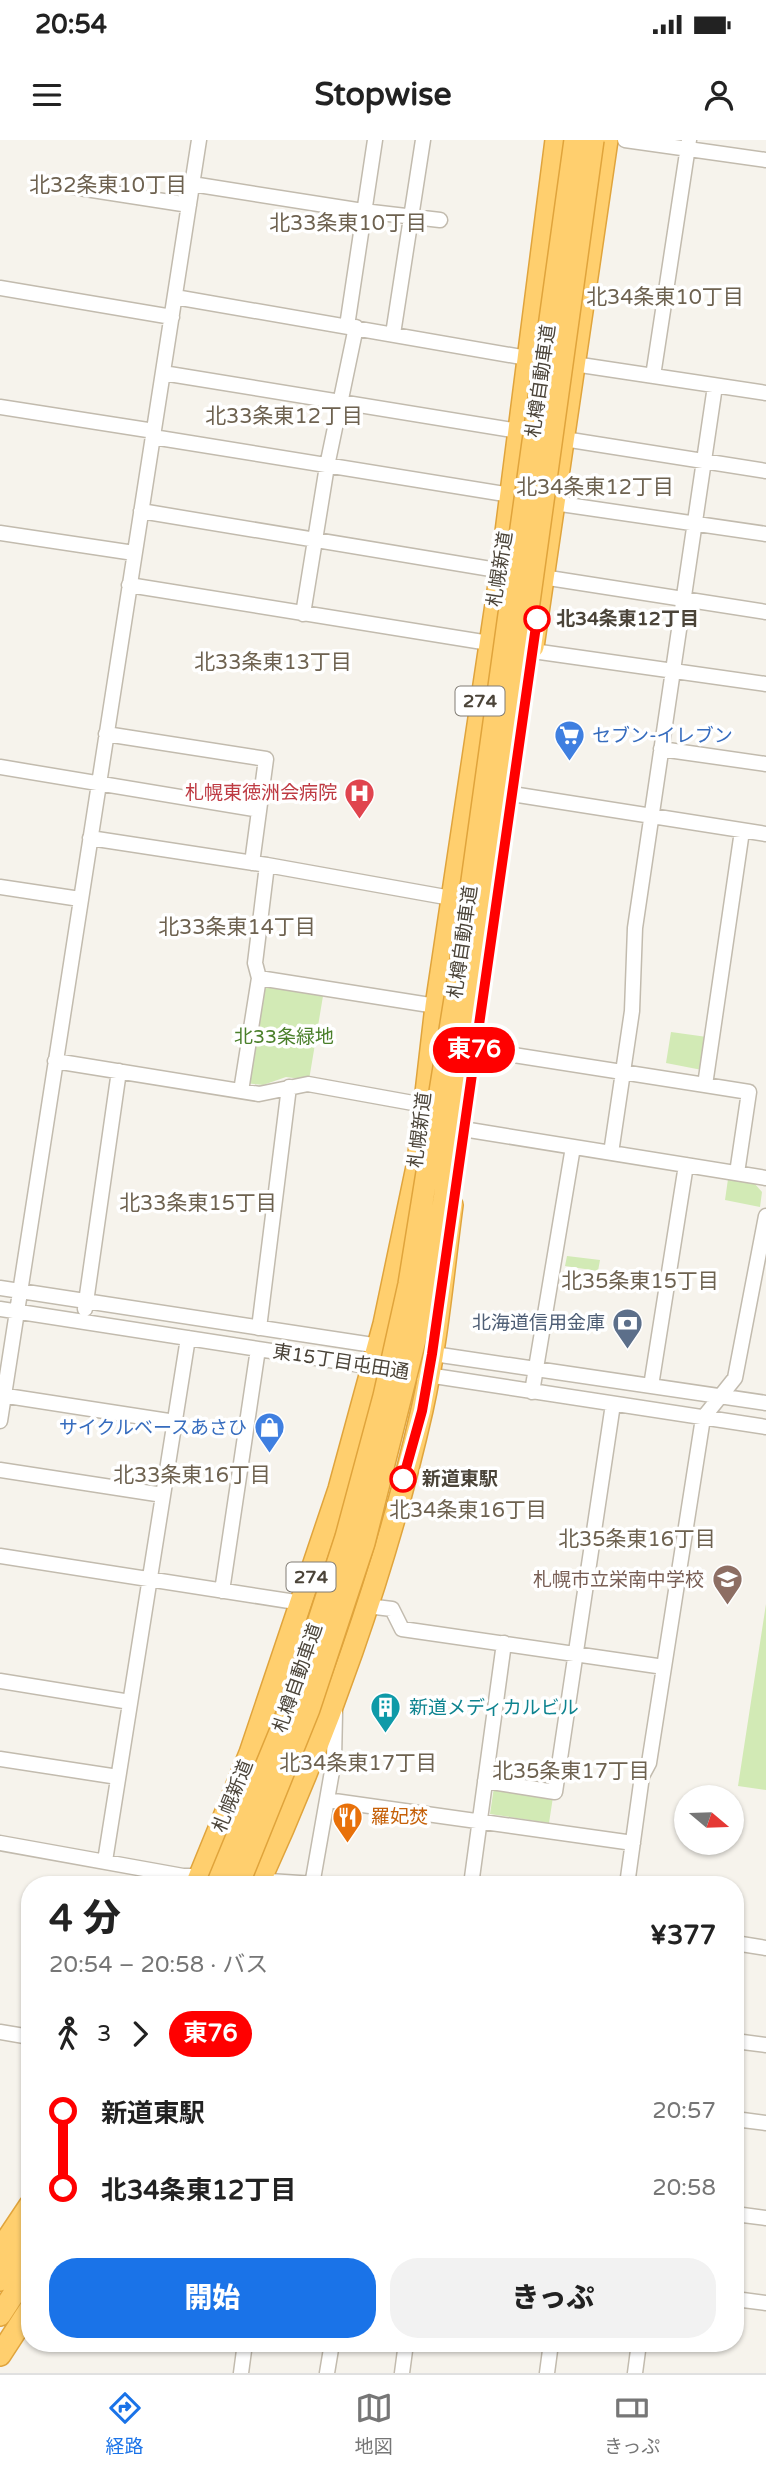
<!DOCTYPE html>
<html lang="ja">
<meta charset="utf-8">
<style>
body{margin:0;font-family:"Varela Round","Noto Sans JP",sans-serif;background:#f2f2f2;color:#222;height:100vh;display:flex;flex-direction:column;font-size:26px;white-space:nowrap}
*{box-sizing:border-box;margin:0}
p{font-size:23px;color:#767676}
.icon{flex:none;width:38px;height:38px;fill:none;stroke:currentColor;stroke-width:2;stroke-linecap:round;stroke-linejoin:round}
.map{position:relative;flex:1;overflow:hidden}
.sheet{position:absolute;left:21px;top:1736px;width:723px;height:476px;display:flex;flex-direction:column;background:#fff;border-radius:28px;box-shadow:0 2px 5px #0004}
.sheet>*{flex:none}
.badge{padding:0 14px;border-radius:23px;font-size:24px;line-height:46px}
.needle{width:46px;rotate:109deg}
.tools{position:absolute;left:674px;top:1645px;display:grid;gap:14px}
.tools a{display:grid;place-items:center;width:70px;height:70px;border-radius:50%;background:#fff;box-shadow:0 2px 5px #0004;font-size:35px}
.map>.badge{position:absolute;translate:-50% -50%;box-shadow:0 0 0 4px #fff}
.legs{display:flex;align-items:center;gap:10px;height:77px;padding:0 28px;font-size:23px}
.legs p{margin-inline-start:auto}
.headline{display:flex;align-items:center;justify-content:space-between;height:119px;padding:0 28px}
h1{font-size:38px;font-weight:800;line-height:52px}
.primary-button{display:flex;gap:14px;margin-top:auto;padding:14px 28px}
.primary-button a{flex:1;height:80px;border-radius:28px;background:#1a73e8;color:#fff;font-size:28px;font-weight:800;line-height:80px;text-align:center}
.primary-button a+a{background:#f2f2f2;color:#222}
ul{padding:0 28px;list-style:none}
li{display:flex;align-items:center;gap:24px;height:77px;font-size:26px}
li i{display:grid;place-items:center;width:10px;height:100%;margin:0 9px;background:currentColor}
li i::after{content:'';width:18px;height:18px;margin:-9px;border:5px solid;border-radius:50%;background:#fff}
li p{margin-inline-start:auto}
li:first-child i{background:linear-gradient(#0000 50%,currentColor 0)}
li:last-child i{background:linear-gradient(currentColor 50%,#0000 0)}
.status{display:flex;justify-content:space-between;align-items:center;height:49px;padding:0 35px;background:#fff;direction:ltr}
.status svg{height:19px;fill:currentColor}
header{display:flex;justify-content:space-between;align-items:center;height:91px;padding:0 28px;background:#fff;font-size:32px;font-weight:800}
.tab-bar{display:flex;justify-content:space-around;align-items:center;height:98px;border-top:2px solid #e0e0e0;background:#fff;font-size:19px;color:#767676}
.tab-bar a{display:grid;justify-items:center;gap:4px}
.tab-bar .selected{color:#1a73e8}
.map>svg:first-child{display:block}
.green{fill:#d2eab5}
.lines{fill:none;stroke-linecap:round;stroke-linejoin:round}
.minor-casing{stroke:#c2bbae;stroke-width:17}
.highway-casing{stroke:#e0a43c;stroke-width:24}
.minor{stroke:#fff;stroke-width:14}
.highway{stroke:#ffcf6e;stroke-width:21}
.highway-bridge-casing{stroke:#e0a43c;stroke-width:24;stroke-linecap:butt}
.highway-bridge{stroke:#ffcf6e;stroke-width:21}
.line-1-casing{stroke:#fff;stroke-width:16}
.line-1{stroke:#f00;stroke-width:10}
.stop-1-dot{fill:#fff;stroke:#f00;stroke-width:3.5}
.labels{text-anchor:middle;dominant-baseline:central;stroke-width:7;stroke-linejoin:round;paint-order:stroke}
.shield{fill:#fff;stroke:#817c74;stroke-width:2}
.shield-label{font-size:18px;font-weight:bold;fill:#4b4439}
.street-label{font-size:19px;fill:#4b4439;stroke:#fff}
.stop-label{font-size:19px;font-weight:bold;fill:#4b4439;stroke:#fff;text-anchor:start}
.shop-label{font-size:19px;fill:#366cbe;stroke:#fff;text-anchor:start}
.health-label{font-size:19px;fill:#be3a42;stroke:#fff;text-anchor:end}
.park-label{font-size:19px;fill:#4a7f2a;stroke:#fff}
.service-label{font-size:19px;fill:#4e5e75;stroke:#fff;text-anchor:end}
.education-label{font-size:19px;fill:#785e54;stroke:#fff;text-anchor:end}
.culture-label{font-size:19px;fill:#0d838f;stroke:#fff;text-anchor:start}
.food-label{font-size:19px;fill:#c56008;stroke:#fff;text-anchor:start}
.neighbourhood-label{font-size:21px;fill:#6e6250;stroke:#fff}
</style>
<div class="status"><b>20:54</b><svg viewBox="0 0 49 12"><path d="M0 12V9h3v3zM5 12V6h3v6zM10 12V3h3v9zM15 12V0h3v12zM26 1h20v11H26zM47 4h2v5h-2z"/></svg></div>
<header><svg class="icon" aria-label="menu" viewBox="0 0 24 24"><path d="M4 6h16M4 12h16M4 18h16"/></svg>Stopwise<svg class="icon" aria-label="person" viewBox="0 0 24 24"><circle cx="12" cy="8" r="4"/><path d="M4 21q1-7 8-7t8 7"/></svg></header>
<div class="map">
<svg width="766" height="2233" viewBox="0 0 766 2233">
<rect width="100%" height="100%" fill="#f6f3ec"/>
<path class="green" d="M260,846L323,856L309,940L286,937L263,945L245,943Z
M671,892L707,897L702,930L666,923Z
M728,1039L755,1044L762,1052L760,1067L725,1060Z
M567,1116L600,1120L598,1131L565,1126Z
M766,1464V1650L738,1646Z
M494,1647L553,1657L549,1683L490,1674Z"/>
<g class="lines">
<defs>
<path id="minor" d="M625,0L766,20
M47,43L189,65
M192,44L363,71L440,80
M0,148L172,177
M175,157L527,218
M347,186L375,0
M393,194L423,0
M574,224L766,253
M163,233L519,291
M653,236L689,0
M0,267L154,291
M153,297L511,355
M564,299L766,331
M554,363L766,394
M141,371L509,432
M0,393L134,413
M536,436L766,472
M129,445L489,503
M303,474L327,326L356,187
M533,511L766,544
M106,594L266,619L252,723
M661,609L766,624
M0,627L259,670
M512,654L766,694
M90,698L267,725L451,758
M0,747L80,759
M259,838L436,866
M475,909L705,945
M55,921L259,954L308,944L424,965
M241,951L259,838L255,823L267,725
M463,989L766,1038
M611,1013L632,871L635,788L715,246
M737,1033L749,952L705,945L742,691
M0,1148L386,1207
M0,1169L381,1228
M85,1169L119,931
M259,1188L289,947
M427,1213L766,1263
M421,1234L766,1287
M651,1246L686,1025
M532,1252L573,1007
M0,1255L175,1282
M0,1281L199,0
M0,1330L163,1355
M0,1416L302,1463
M222,1451L258,1209
M367,1466L392,1469L402,1489L664,1527
M0,1541L130,1562
M0,1619L118,1637
M485,1641L555,1652L613,1264
M327,1660L633,1703
M0,1703L183,1736H206
M105,1721L188,1198
M254,1740L330,1745
M312,1745L334,1620L335,1572
M471,1745L504,1503
M627,1745L642,1636L649,1623L703,1278L735,1238L766,1076
M735,1803L766,1808
M0,1892L30,1897
M735,1901L766,1905
M735,1979L766,1983
M735,2074L766,2078
M735,2159L766,2163
M241,2233L245,2203
M327,2233L332,2203
M402,2233L406,2203
M547,2233L551,2203
M635,2233L639,2203"/>
<path id="highway" d="M533,507L607,0
M196,1745L250,1613L339,1349L384,1184L418,1022L436,866L501,431L556,0
M258,1745C326,1597 386,1429 422,1270C437,1203 443,1133 452,1065
M0,2110L30,2065
M0,2140L30,2093
M0,2175L30,2129
M0,2215L30,2169"/>
</defs>
<use href="#minor" class="minor-casing"/>
<use href="#highway" class="highway-casing"/>
<use href="#minor" class="minor"/>
<use href="#highway" class="highway"/>
<defs>
<path id="highway-bridge" d="M217,1745L292,1563L346,1397L384,1256L409,1144L459,834L575,0
M238,1745L309,1569L364,1403L428,1148L444,1060L494,715L593,0"/>
</defs>
<use href="#highway-bridge" class="highway-bridge-casing"/>
<use href="#highway-bridge" class="highway-bridge"/>
</g>
<g class="lines">
<defs>
<path id="line-1" d="M403,1339L422,1271L432,1214L537,479"/>
</defs>
<use href="#line-1" class="line-1-casing"/>
<use href="#line-1" class="line-1"/>
</g>
<defs>
<symbol id="supermarket-pin" viewBox="-11 -11 22 30"><path d="M0 17L-7.5 6A9.5 9.5 0 1 1 7.5 6Z" fill="#3f7fe0" stroke="#fff"/><path d="M-6-5.5h2.5l.6 2H6L4.5 2H-2.5L-4.4-4H-6ZM-1.5 3.2a1.3 1.3 0 1 0 .1 0ZM3 3.2a1.3 1.3 0 1 0 .1 0Z" fill="#fff"/></symbol>
<symbol id="hospital-pin" viewBox="-11 -11 22 30"><path d="M0 17L-7.5 6A9.5 9.5 0 1 1 7.5 6Z" fill="#e0444e" stroke="#fff"/><path d="M-5-5h3v3.5h4V-5h3V5h-3V1.5h-4V5h-3Z" fill="#fff"/></symbol>
<symbol id="bank-pin" viewBox="-11 -11 22 30"><path d="M0 17L-7.5 6A9.5 9.5 0 1 1 7.5 6Z" fill="#5c6f8a" stroke="#fff"/><path d="M-6-4H6V4H-6ZM0-2.3a2.3 2.3 0 1 0 0 4.6a2.3 2.3 0 1 0 0-4.6Z" fill="#fff"/></symbol>
<symbol id="shop-pin" viewBox="-11 -11 22 30"><path d="M0 17L-7.5 6A9.5 9.5 0 1 1 7.5 6Z" fill="#3f7fe0" stroke="#fff"/><path d="M-5-2.5h2.3a2.7 3.5 0 0 1 5.4 0H5L5.5 6h-11ZM-1.5-2.5h3a1.5 2.3 0 0 0-3 0Z" fill="#fff"/></symbol>
<symbol id="school-pin" viewBox="-11 -11 22 30"><path d="M0 17L-7.5 6A9.5 9.5 0 1 1 7.5 6Z" fill="#8d6e63" stroke="#fff"/><path d="M0-5L7-2L0 1L-7-2ZM-4 1L0 2.5L4 1V4Q0 6-4 4Z" fill="#fff"/></symbol>
<symbol id="building-pin" viewBox="-11 -11 22 30"><path d="M0 17L-7.5 6A9.5 9.5 0 1 1 7.5 6Z" fill="#0f9aa8" stroke="#fff"/><path d="M-4-6H4V6H1V3H-1V6H-4ZM-2.5-4.3h1.7v1.8h-1.7ZM.8-4.3h1.7v1.8H.8ZM-2.5-1h1.7V.8h-1.7ZM.8-1h1.7V.8H.8Z" fill="#fff"/></symbol>
<symbol id="restaurant-pin" viewBox="-11 -11 22 30"><path d="M0 17L-7.5 6A9.5 9.5 0 1 1 7.5 6Z" fill="#e8710a" stroke="#fff"/><path d="M-5-6h1v4h1v-4h1v4h1v-4h1v5L-1.5 .5V6h-2V.5L-5-1ZM5-6V6H3V1.5H1.5Q1.5-4 5-6Z" fill="#fff"/></symbol>
</defs>
<g fill-rule="evenodd">
<use href="#supermarket-pin" x="552" y="578" width="35" height="47"/>
<use href="#hospital-pin" x="342" y="636" width="35" height="47"/>
<use href="#bank-pin" x="610" y="1166" width="35" height="47"/>
<use href="#shop-pin" x="252" y="1270" width="35" height="47"/>
<use href="#school-pin" x="710" y="1422" width="35" height="47"/>
<use href="#building-pin" x="368" y="1550" width="35" height="47"/>
<use href="#restaurant-pin" x="330" y="1660" width="35" height="47"/>
</g>
<g class="stop-1-dot">
<circle cx="537" cy="479" r="12"/>
<circle cx="403" cy="1339" r="12"/>
</g>
<g class="labels">
<g class="shield">
<rect x="455.5" y="546.5" width="49" height="29" rx="5"/>
<rect x="286.5" y="1422.5" width="49" height="29" rx="5"/>
</g>
<g class="shield-label">
<text x="480" y="561">274</text>
<text x="311" y="1437">274</text>
</g>
<g class="street-label">
<text transform="translate(541 241) rotate(-82)">札樽自動車道</text>
<text transform="translate(500 429) rotate(-81)">札幌新道</text>
<text transform="translate(463 802) rotate(-82)">札樽自動車道</text>
<text transform="translate(420 990) rotate(-83)">札幌新道</text>
<text transform="translate(341 1222) rotate(9)">東15丁目屯田通</text>
<text transform="translate(298 1538) rotate(-71)">札樽自動車道</text>
<text transform="translate(233 1656) rotate(-68)">札幌新道</text>
</g>
<g class="stop-label">
<text x="556" y="479">北34条東12丁目</text>
<text x="422" y="1339">新道東駅</text>
</g>
<g class="shop-label">
<text x="592" y="596">セブン-イレブン</text>
<text x="247" y="1288" text-anchor="end">サイクルベースあさひ</text>
</g>
<g class="health-label">
<text x="337" y="653">札幌東徳洲会病院</text>
</g>
<g class="park-label">
<text x="284" y="897">北33条緑地</text>
</g>
<g class="service-label">
<text x="605" y="1183">北海道信用金庫</text>
</g>
<g class="education-label">
<text x="704" y="1440">札幌市立栄南中学校</text>
</g>
<g class="culture-label">
<text x="409" y="1568">新道メディカルビル</text>
</g>
<g class="food-label">
<text x="371" y="1677">羅妃焚</text>
</g>
<g class="neighbourhood-label">
<text x="108" y="45">北32条東10丁目</text>
<text x="348" y="83">北33条東10丁目</text>
<text x="665" y="157">北34条東10丁目</text>
<text x="284" y="276">北33条東12丁目</text>
<text x="595" y="347">北34条東12丁目</text>
<text x="273" y="522">北33条東13丁目</text>
<text x="237" y="787">北33条東14丁目</text>
<text x="198" y="1063">北33条東15丁目</text>
<text x="640" y="1141">北35条東15丁目</text>
<text x="192" y="1335">北33条東16丁目</text>
<text x="468" y="1370">北34条東16丁目</text>
<text x="637" y="1399">北35条東16丁目</text>
<text x="358" y="1623">北34条東17丁目</text>
<text x="571" y="1631">北35条東17丁目</text>
</g>
</g>
</svg>
<div class="tools">
<a><svg class="needle" viewBox="-14 -14 28 28"><path d="M0-13l5 13h-10z" fill="#e53935"/><path d="M0 13l5-13h-10z" fill="#767676"/></svg></a>
</div>
<b class="badge" style="left:474px;top:910px;background:#f00;color:#fff">東76</b>
<section class="sheet">
<div class="headline"><div><h1>4 分</h1><p>20:54 – 20:58 · バス</p></div><b>¥377</b></div>
<div class="legs"><svg class="icon" aria-label="walk" viewBox="0 0 24 24"><circle cx="13" cy="4" r="2"/><path d="M13 8l-2 6 4 7M11 14l-3 7M7 12l3-4h3l4 4"/></svg>3<svg class="icon" aria-label="forward" viewBox="0 0 24 24"><path d="M9 5l7 7-7 7"/></svg><b class="badge" style="background:#f00;color:#fff">東76</b></div>
<ul>
<li><i style="color:#f00"></i><b>新道東駅</b><p>20:57</p></li>
<li><i style="color:#f00"></i><b>北34条東12丁目</b><p>20:58</p></li>
</ul>
<div class="primary-button"><a>開始</a><a>きっぷ</a></div>
</section>
</div>
<nav class="tab-bar">
<a class="selected"><svg class="icon" aria-label="directions" viewBox="0 0 24 24"><path d="M12 3l9 9-9 9-9-9zM9 14v-3h6M13 9l2 2-2 2"/></svg>経路</a>
<a><svg class="icon" aria-label="map" viewBox="0 0 24 24"><path d="M3 6l6-2 6 2 6-2v14l-6 2-6-2-6 2zM9 4v14M15 6v14"/></svg>地図</a>
<a><svg class="icon" aria-label="tickets" viewBox="0 0 24 24"><path d="M3 7h18v10H3zM15 7v10"/></svg>きっぷ</a>
</nav>
